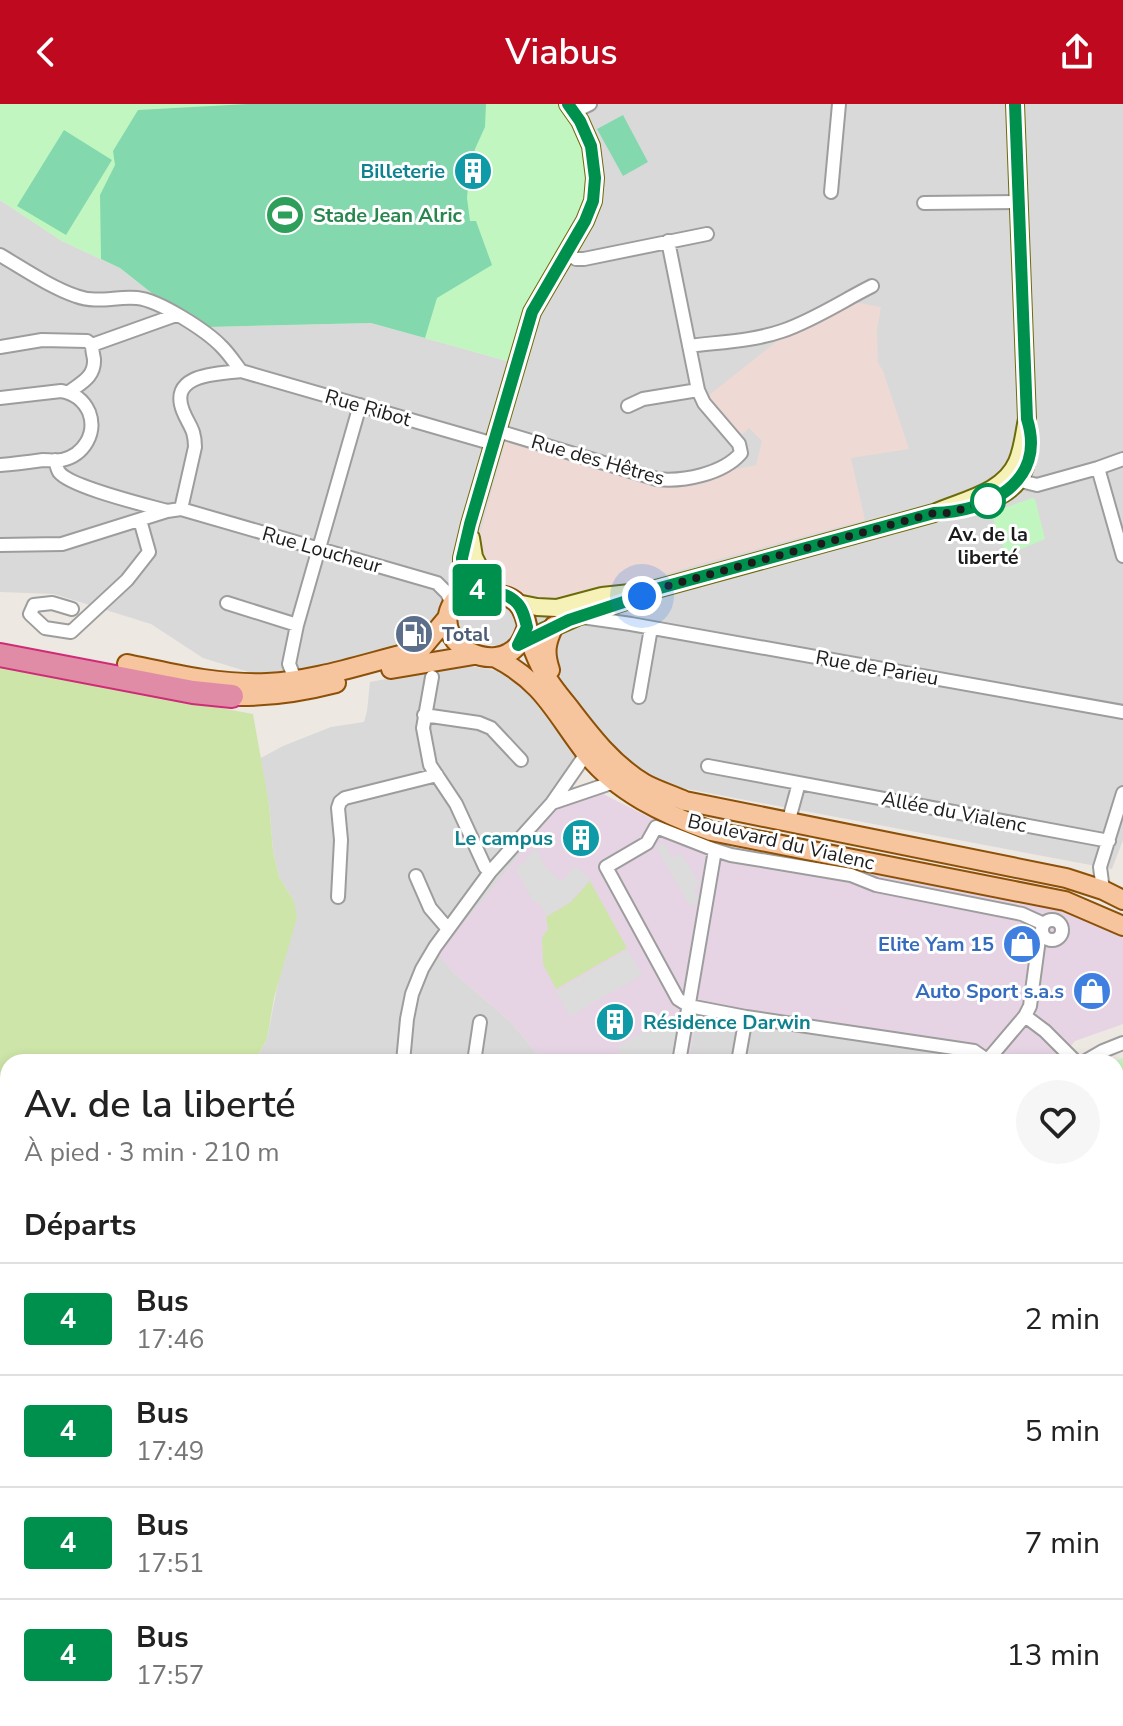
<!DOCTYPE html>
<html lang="fr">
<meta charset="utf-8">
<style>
body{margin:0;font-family:"Nunito Sans",sans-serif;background:#f6f6f6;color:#222;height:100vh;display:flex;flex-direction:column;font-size:30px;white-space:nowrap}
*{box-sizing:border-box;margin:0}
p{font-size:26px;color:#767676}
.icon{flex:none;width:44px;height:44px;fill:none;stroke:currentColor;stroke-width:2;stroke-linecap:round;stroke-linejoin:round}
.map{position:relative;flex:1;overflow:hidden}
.details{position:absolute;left:0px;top:950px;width:1124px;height:672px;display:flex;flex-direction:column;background:#fff;border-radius:24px 24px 0 0;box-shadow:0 4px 12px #0003}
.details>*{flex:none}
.badge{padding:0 16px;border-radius:6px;font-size:28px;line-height:52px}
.you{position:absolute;width:40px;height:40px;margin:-20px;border:6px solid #fff;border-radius:50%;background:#1a73e8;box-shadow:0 0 0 12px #1a73e833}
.map>.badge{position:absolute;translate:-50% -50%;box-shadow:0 0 0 4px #fff}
h2{padding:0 24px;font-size:30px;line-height:72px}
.round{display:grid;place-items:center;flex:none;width:84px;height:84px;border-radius:42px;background:#f6f6f6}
.headline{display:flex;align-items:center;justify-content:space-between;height:136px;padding:0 24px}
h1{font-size:38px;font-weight:600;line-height:60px}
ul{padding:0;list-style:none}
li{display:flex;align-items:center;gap:24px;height:112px;padding:0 24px;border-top:2px solid #e0e0e0}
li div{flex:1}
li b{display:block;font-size:30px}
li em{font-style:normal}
li .badge{min-width:88px;font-weight:700;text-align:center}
header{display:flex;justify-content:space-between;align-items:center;height:104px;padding:0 24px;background:#be091f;color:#fff;font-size:36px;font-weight:600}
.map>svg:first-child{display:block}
.residential{fill:#dad9d9}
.commercial{fill:#edd1d4}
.industrial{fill:#e6d4e4}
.military{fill:#eed9d5}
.grass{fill:#cee5a9}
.park{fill:#c2f6c0}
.pitch{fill:#83d9ad}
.parking{fill:#dcdcdc}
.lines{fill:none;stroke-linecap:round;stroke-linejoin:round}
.street-casing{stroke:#9d9d9d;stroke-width:16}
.secondary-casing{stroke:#6c6b0a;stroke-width:20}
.primary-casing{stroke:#8d5007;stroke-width:22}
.highway-casing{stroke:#ce2c77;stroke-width:26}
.street{stroke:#fff;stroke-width:12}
.secondary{stroke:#f6f1b7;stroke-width:16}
.primary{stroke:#f7c59d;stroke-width:18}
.highway{stroke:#e18ca6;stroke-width:22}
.line-casing{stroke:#fff;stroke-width:18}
.line{stroke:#00904d;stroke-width:12}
.walk{stroke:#1c1c1c;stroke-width:8;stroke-dasharray:0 14.4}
.stop-dot{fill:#fff;stroke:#00904d;stroke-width:4}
.labels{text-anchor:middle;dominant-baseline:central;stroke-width:6;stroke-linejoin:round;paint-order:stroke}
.culture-label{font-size:20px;font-weight:bold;fill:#0d838f;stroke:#fff;text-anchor:end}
.leisure-label{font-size:20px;font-weight:bold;fill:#27864d;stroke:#fff;text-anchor:start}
.street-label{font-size:20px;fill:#1c1c1c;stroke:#fff}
.stop-label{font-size:20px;font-weight:bold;fill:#1c1c1c;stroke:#fff}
.service-label{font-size:20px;font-weight:bold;fill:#4e5e75;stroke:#fff;text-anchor:start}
.shop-label{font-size:20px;font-weight:bold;fill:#366cbe;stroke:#fff;text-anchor:end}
</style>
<header><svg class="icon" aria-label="back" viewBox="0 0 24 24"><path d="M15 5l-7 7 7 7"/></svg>Viabus<svg class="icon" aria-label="share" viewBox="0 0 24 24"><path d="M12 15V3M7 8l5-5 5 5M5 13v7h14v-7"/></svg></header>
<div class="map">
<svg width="1123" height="1622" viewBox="0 0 1123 1622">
<rect width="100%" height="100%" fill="#ede8e2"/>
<path class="residential" d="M557,0H1123V736L1112,765L666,681L621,653L593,621L559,571L551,551L429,530L404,545L298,569L262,572L203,554L151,520L54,490L0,488V96L62,137L120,164L136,177L207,223L371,219L507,257L517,223L529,200L576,25Z
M470,562L498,567L525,585L583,662L558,704L439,850L452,867L511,918L544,958H267L258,951L267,935L294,797L279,773L273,747L269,700L259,655L283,642L331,623L364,618L367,607L370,578L417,569Z
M700,897L827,929L963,952L970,958H688Z
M186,1614H851L852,1622H185Z"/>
<path class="commercial" d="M1116,1196H1123V1622H852L851,1614H1116Z"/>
<path class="industrial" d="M603,690L694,736L1064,807L1116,828L1123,832V920L1075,937L1057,958H970L963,952L827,929L700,897L688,958H544L511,918L452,867L438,850L558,704Z"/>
<path class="military" d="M854,198L881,203L877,226L878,259L883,267L909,345L851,354L865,416L700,460L626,482L595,484L545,497L510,491L501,482L483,454L478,437L506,335L656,382L689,380L727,367L756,361L762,337L749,324L744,329L740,330L708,292L781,234L823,217Z"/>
<path class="grass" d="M0,563L253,610L269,700L273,747L279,773L294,797L297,813L274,894L267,935L258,951L267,958H8V1614H158L156,1622H0Z
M590,777L627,844L556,885L543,860L542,833L548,825L546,813L571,798Z"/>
<path class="park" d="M0,0H557L576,25L586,58L583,98L517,223L507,257L371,219L207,223L158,194L120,164L62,137L0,96Z
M1032,394L1035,395L1045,435L1006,451L991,409Z
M1123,954V1196H1116V958H1113Z"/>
<path class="pitch" d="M248,0H486L485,23L475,45L469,72L467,94L470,117H476L492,161L437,194L425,234L371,219L207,223L158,194L120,164L101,155L100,91L115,61L113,47L138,6Z
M623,11L648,58L623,72L597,25Z
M64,26L112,56L66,131L17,102Z"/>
<path class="parking" d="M664,739L672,754L681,749L700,781L694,785L699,794L698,798L690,803L656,743Z
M536,743L544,761L562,778L574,762L591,775L570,798L546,812L540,800L533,797L515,764L523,759Z
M628,846L642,871L570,912L556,887Z
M669,913L680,932L675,958H624L617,943Z"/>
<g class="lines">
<defs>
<path id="street" d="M574,8L590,0
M831,88L839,0
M924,99L1020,98
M566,149L576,155H584L707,130
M0,151C24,165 50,183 76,192C97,200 116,192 137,194C159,196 207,227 222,243C229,250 235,259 241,267
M689,242C720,238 753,237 782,227C814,216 842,197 872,182
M0,243L42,236L87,237L92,241
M69,288C81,279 95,273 94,255C93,250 92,246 92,241L176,211
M0,294L61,287C74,289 83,295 89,308C97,329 84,351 62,356C56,357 49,356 43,356C29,358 14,360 0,361
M628,302L643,295L698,286
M498,327L657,375C683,378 723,370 741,349L739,340L704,299L698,286L668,137
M55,356C56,359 57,365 59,368C70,383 146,401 167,407
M1098,364L1123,452
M1013,369L1025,378L1037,381L1098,364L1123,355
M181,405L195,343C195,325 189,322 183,307C168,269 219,270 241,267L494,340
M0,441L62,440L167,407L181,405L437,479L447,489L452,500
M227,499L297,521
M72,505L52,499L34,501L30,510L45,524L71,528L127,476L149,448L140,416
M582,513L631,520L1123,608
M432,573L423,624L430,661L456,700L485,763L490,768
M295,575L289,560L297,521L360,301
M639,593L651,524
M424,611L479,619L491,624L521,656
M708,662L1109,737
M552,699L614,678
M788,719L799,679
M656,723L647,739L606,763L678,895L689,902L746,913L974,947L987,956
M656,723L715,746L731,751L851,771L876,781L1022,810L1044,820
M416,772L430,804L448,825
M1103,786L1100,763L1123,689
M338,793L341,736L338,704L340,698L345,694L437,671
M1042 826a10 10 0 1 1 20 0a10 10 0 1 1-20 0Z
M1025,912L1045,927L1076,958
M403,958L407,915L412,890L422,865L435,843L490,768L552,699L586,650
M474,958L480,918
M679,958L715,746
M738,958L746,913
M986,958L1025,912L1030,902L1039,835L1042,828
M1084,958L1103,947L1123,939
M1116,1145H1119L1123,1167
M1116,1183H1123
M1116,1202H1123
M1116,1331L1123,1327
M317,1614L322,1622
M644,1614L649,1622
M660,1614L666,1622
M837,1614L838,1622
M1057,1614L1058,1622
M168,1622L170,1614
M278,1622L290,1614
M442,1622L454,1614
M562,1622L574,1614"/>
<path id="secondary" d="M993,395C1018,384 1025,371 1029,346
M471,434L474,453L492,488
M462,490V454L470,420L532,208L585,117L593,97L595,74L591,42L580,17L568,0
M602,492L649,487L934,409C962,396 1003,390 1017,358C1023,344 1024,329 1027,315L1015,0
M517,499L537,503L557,504L602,492L608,497
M543,528L577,513L626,497"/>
<path id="primary" d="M527,523C525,528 523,535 519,540C495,571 437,542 449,507C457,483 481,485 501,491C507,492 512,494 517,499C527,509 527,526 531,539C534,548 538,558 543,567C549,579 559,591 568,602C590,631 613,661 645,680C658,687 672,691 685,697L1066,774L1103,786L1123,796
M496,554C543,578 555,609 585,648C616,688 664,710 711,727L1065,797L1123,822
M127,560C174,570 219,581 267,579C315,577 366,559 412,548L422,544L448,513
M391,565L474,551
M550,566C544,548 546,538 554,522
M232,592C268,593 301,588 336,579"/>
<path id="highway" d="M0,551L193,588L232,592"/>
</defs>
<use href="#street" class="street-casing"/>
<use href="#secondary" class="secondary-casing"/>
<use href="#primary" class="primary-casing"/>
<use href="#highway" class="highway-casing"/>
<use href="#street" class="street"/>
<use href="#secondary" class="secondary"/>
<use href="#primary" class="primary"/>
<use href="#highway" class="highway"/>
</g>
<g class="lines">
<defs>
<path id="line" d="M568,0L580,17L591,42L595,74L593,97L585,117L532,208L470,420L462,454V490C478,484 505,486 517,499C523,505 525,515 527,523L518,541L569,516L642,492L649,487L934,409C988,408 1047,378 1027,315L1015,0"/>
</defs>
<use href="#line" class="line-casing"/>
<use href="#line" class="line"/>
<path class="walk" d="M642,492L649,487L934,409H949L988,397"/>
</g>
<defs>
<symbol id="building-disc" viewBox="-11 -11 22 22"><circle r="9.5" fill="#0f9aa8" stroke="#fff"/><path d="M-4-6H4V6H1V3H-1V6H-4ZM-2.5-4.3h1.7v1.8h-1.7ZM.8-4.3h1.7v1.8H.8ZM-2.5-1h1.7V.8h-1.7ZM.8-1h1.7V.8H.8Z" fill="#fff"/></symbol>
<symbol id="stadium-disc" viewBox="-11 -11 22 22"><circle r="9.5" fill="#2e9e5b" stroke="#fff"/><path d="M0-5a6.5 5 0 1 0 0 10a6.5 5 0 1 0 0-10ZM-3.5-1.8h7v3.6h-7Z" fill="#fff"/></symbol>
<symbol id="fuel-disc" viewBox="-11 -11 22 22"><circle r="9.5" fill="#5c6f8a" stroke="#fff"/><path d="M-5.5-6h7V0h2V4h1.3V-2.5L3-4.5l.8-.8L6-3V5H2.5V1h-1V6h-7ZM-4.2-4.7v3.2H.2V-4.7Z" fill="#fff"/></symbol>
<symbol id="shop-disc" viewBox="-11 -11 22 22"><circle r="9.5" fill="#3f7fe0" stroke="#fff"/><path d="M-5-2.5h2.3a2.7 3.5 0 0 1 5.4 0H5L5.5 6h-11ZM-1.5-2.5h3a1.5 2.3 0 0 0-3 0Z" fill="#fff"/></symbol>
</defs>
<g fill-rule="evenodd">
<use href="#building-disc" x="451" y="45" width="44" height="44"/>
<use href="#stadium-disc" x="263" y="89" width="44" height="44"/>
<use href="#fuel-disc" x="392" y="508" width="44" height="44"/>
<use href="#building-disc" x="559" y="712" width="44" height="44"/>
<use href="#shop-disc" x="1000" y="818" width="44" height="44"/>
<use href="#shop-disc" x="1070" y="865" width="44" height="44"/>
<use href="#building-disc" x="593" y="896" width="44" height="44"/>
</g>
<circle class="stop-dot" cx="988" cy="397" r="16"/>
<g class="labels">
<g class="culture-label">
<text x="445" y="67">Billeterie</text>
<text x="553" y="734">Le campus</text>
<text x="643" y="918" text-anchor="start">Résidence Darwin</text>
</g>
<g class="leisure-label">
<text x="313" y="111">Stade Jean Alric</text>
</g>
<g class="street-label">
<text transform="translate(368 304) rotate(16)">Rue Ribot</text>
<text transform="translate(598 356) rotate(16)">Rue des Hêtres</text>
<text transform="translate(322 446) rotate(16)">Rue Loucheur</text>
<text transform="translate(877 564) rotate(10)">Rue de Parieu</text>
<text transform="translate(954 708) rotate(11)">Allée du Vialenc</text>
<text transform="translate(781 738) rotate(13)">Boulevard du Vialenc</text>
</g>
<g class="stop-label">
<text x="988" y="430">Av. de la<tspan x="988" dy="23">liberté</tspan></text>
</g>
<g class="service-label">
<text x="442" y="530">Total</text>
</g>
<g class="shop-label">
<text x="994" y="840">Elite Yam 15</text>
<text x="1064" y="887">Auto Sport s.a.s</text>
</g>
</g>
</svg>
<div class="you" style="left:642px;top:492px"></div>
<b class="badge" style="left:477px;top:486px;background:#00904d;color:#fff">4</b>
<section class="details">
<div class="headline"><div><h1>Av. de la liberté</h1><p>À pied · 3 min · 210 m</p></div><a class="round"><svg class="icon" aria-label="heart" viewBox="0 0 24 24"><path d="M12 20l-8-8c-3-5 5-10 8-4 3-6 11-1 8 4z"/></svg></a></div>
<h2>Départs</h2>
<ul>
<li><span class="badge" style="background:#00904d;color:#fff">4</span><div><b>Bus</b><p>17:46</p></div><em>2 min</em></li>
<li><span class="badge" style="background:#00904d;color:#fff">4</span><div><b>Bus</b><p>17:49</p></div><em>5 min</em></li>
<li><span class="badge" style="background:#00904d;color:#fff">4</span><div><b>Bus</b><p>17:51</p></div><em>7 min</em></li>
<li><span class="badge" style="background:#00904d;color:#fff">4</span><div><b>Bus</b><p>17:57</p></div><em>13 min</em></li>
</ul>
</section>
</div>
